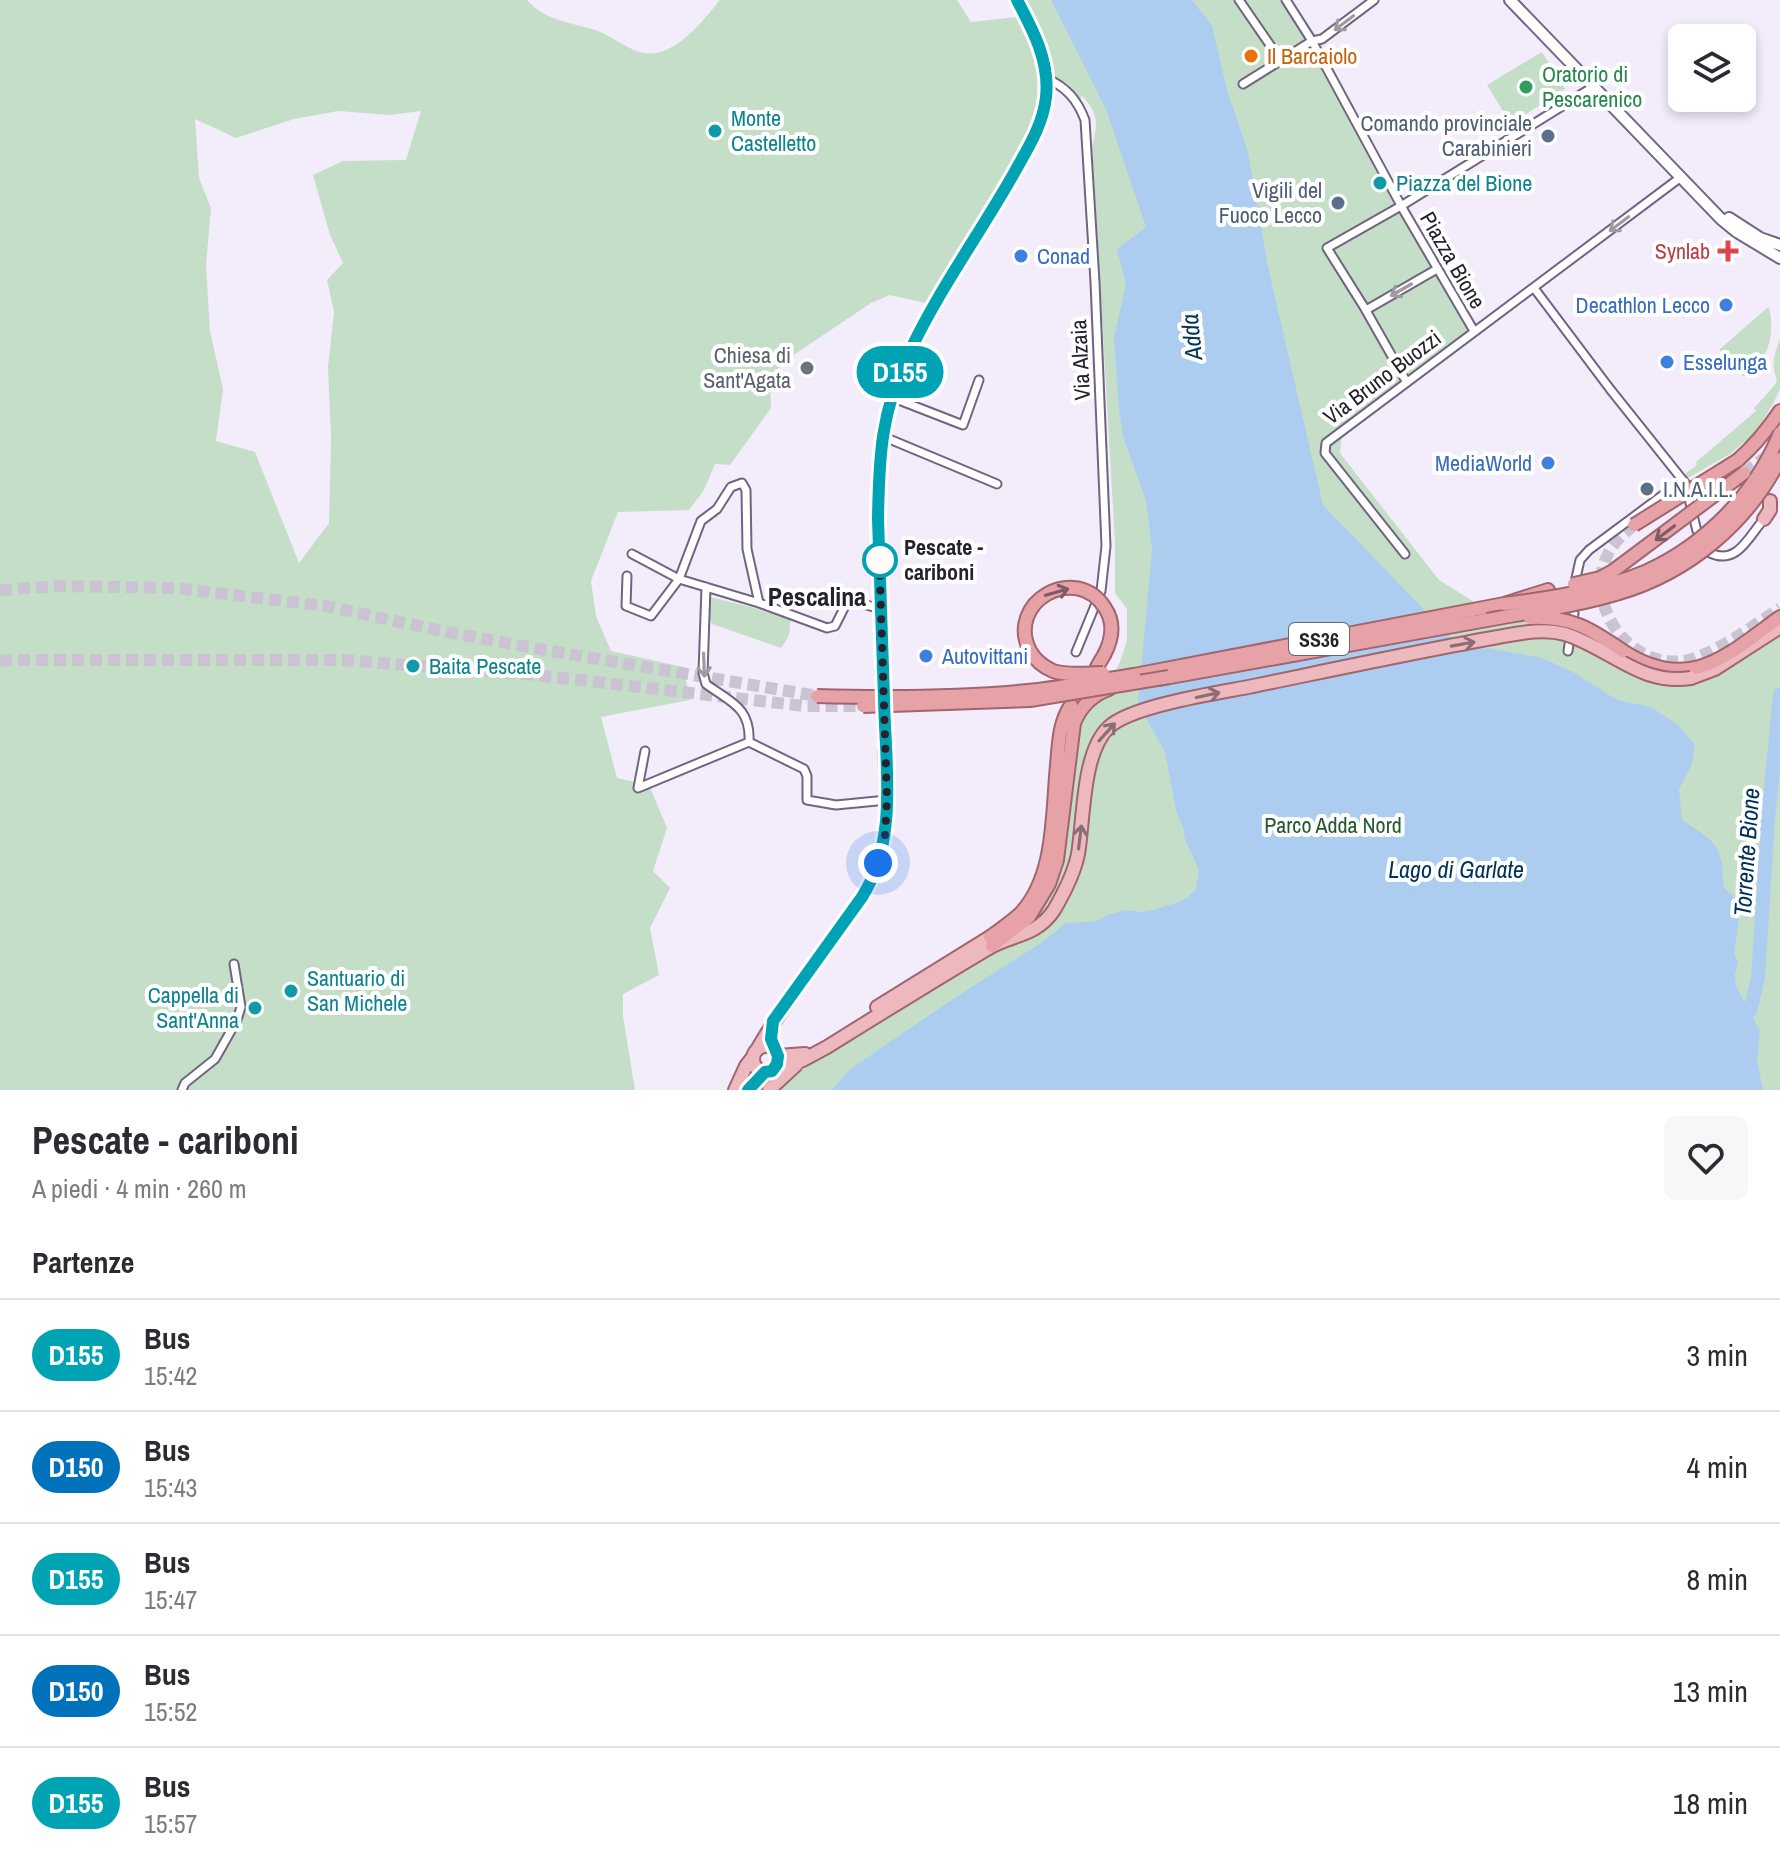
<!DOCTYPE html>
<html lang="it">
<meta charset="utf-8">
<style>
body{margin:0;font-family:"Archivo Narrow",sans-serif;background:#f7f7f7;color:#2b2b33;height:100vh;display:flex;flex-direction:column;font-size:30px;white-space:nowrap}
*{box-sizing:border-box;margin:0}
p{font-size:26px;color:#7c7c81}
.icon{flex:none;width:44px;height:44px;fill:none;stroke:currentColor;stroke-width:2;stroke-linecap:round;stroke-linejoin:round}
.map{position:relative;height:1090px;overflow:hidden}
.sheet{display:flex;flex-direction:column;background:#fff;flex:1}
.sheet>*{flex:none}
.badge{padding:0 16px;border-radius:26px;font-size:28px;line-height:52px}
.buttons{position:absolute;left:1668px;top:24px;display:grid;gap:16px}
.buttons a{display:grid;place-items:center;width:88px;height:88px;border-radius:12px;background:#fff;box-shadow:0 4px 12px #0003;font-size:40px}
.you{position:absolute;width:40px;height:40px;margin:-20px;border:6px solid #fff;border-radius:50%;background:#1a73e8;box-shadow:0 0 0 12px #1a73e833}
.map>.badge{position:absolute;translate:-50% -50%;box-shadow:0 0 0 4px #fff}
h2{padding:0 32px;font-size:30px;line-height:72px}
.round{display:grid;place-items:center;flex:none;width:84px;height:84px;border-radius:12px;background:#f7f7f7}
.summary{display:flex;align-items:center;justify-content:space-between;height:136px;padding:0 32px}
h1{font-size:38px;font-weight:700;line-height:60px}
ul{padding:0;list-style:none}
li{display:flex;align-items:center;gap:24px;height:112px;padding:0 32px;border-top:2px solid #e1e1e2}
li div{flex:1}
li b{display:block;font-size:30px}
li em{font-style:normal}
li .badge{min-width:88px;font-weight:700;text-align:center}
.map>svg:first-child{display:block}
.green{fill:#c5dec8;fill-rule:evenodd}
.water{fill:#accdef}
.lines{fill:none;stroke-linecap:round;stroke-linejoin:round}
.river{stroke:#accdef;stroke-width:14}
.trunk-tunnel{stroke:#cac4d2;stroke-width:12;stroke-dasharray:12 6;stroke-linecap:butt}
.minor-casing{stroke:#716482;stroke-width:11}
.secondary-casing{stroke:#716482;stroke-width:14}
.primary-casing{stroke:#a0656f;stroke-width:16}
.trunk-casing{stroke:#a0656f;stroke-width:16}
.minor{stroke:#fff;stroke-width:7}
.secondary{stroke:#fff;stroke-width:10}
.primary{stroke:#edb9be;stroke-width:12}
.trunk{stroke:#e7a2a8;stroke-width:12}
.primary-bridge-casing{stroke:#a0656f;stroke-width:16;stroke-linecap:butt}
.trunk-bridge-casing{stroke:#a0656f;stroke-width:16;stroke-linecap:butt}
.primary-bridge{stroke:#edb9be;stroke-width:12}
.trunk-bridge{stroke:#e7a2a8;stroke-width:12}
.oneway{stroke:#9d9ba0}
.oneway2{stroke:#7d5b64}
.oneway3{stroke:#8a6d76}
.line-casing{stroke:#fff;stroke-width:18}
.line{stroke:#00a3b4;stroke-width:12}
.walk{stroke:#26212d;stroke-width:8;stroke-dasharray:0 14.4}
.food-dot{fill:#e8710a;stroke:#fff;stroke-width:3}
.leisure-dot{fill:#2e9e5b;stroke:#fff;stroke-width:3}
.culture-dot{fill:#0f9aa8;stroke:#fff;stroke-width:3}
.service-dot{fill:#5c6f8a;stroke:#fff;stroke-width:3}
.health-dot{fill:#e0444e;stroke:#fff;stroke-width:3}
.shop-dot{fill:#3f7fe0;stroke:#fff;stroke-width:3}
.worship-dot{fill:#6b7280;stroke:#fff;stroke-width:3}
.stop-dot{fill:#fff;stroke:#00a3b4;stroke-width:4}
.labels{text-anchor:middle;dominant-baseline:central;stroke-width:8;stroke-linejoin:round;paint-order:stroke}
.shield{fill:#fff;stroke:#67646c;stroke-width:2}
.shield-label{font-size:20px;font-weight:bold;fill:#26212d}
.food-label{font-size:22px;fill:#c56008;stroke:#fff;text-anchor:start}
.leisure-label{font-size:22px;fill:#27864d;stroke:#fff;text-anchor:start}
.culture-label{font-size:22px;fill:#0d838f;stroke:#fff;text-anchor:start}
.service-label{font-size:22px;fill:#4e5e75;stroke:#fff;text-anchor:end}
.health-label{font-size:22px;fill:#be3a42;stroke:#fff;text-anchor:end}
.shop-label{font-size:22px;fill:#366cbe;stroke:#fff;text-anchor:start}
.street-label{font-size:22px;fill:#26212d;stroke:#fff}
.worship-label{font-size:22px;fill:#5b616d;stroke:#fff;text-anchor:end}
.stop-label{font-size:22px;font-weight:bold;fill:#26212d;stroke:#fff;text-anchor:start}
.park-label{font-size:22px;fill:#22582e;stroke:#fff}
.water-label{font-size:24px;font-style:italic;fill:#00315b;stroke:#fff}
.quarter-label{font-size:26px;font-weight:bold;fill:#26212d;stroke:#fff}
</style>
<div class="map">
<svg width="1780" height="1090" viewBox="0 0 1780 1090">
<rect width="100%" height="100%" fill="#f3edfb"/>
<path class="green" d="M0,0H527C546,21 570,22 595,30C610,35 620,44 634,50C669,66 701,23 720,0H957L971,22L1018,17C1030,40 1041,66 1039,93C1037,122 1020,147 1006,172C981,217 953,260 925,303L890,295L871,303L795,354L770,376L771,408L730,465L715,464L704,490L689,510L618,512L591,581L596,616L611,651L683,667L690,700L601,717L617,778L649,785L667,828L653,871L670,888L650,928L659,975L623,994V1016L635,1090H0ZM338,111L389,115L421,111L406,160L343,161L313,175L330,235L343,263L327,280L334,312L328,367L331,437L329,523L299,563L255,452L216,441L223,389L210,331L206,265L211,208L199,178L195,119L236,138L294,119Z
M1025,0H1291L1318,39L1472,332L1342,431L1340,453L1439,580L1479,605L1512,607L1553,614L1649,663L1687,669L1780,626V1090H773L811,1059L1020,923L1048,898L1060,865L1068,827L1072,764L1079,726L1087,709L1107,691L1121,659L1127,640V609L1115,593V542L1092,147C1098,124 1099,113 1081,95V102L1069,85L1053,75L1048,51Z
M1542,52L1565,89L1511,124L1487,85Z
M1767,308H1769C1773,323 1772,346 1762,358C1756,366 1749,368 1744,377L1719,350Z
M1780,338V389L1773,404L1755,433L1730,454L1688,478L1685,474L1697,465L1696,462L1756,411L1754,408C1758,404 1774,386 1776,383C1778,377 1775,376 1774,370C1772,359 1777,349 1780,338Z
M710,597L751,607L791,620C790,622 790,625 790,628C790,636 785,642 781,648L712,624L709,616Z"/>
<path class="water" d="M1051,0H1192L1212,26L1227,90L1248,152L1268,267L1323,505L1458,645L1470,649L1487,648L1542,658L1573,672L1617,700L1651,707L1678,725L1695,745L1691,766L1679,789L1682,820C1714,841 1724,845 1723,886L1733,896L1739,917L1734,955L1738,961L1735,974L1736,986L1760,1031L1757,1060L1763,1090H832L849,1070L953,999L1044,941L1066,923L1097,921L1107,915L1125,910L1141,912L1153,910L1176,903L1187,898L1196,889L1199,871L1193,856L1185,840L1183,827L1177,814L1165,752L1138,704L1152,549L1146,501L1123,436L1119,409L1114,337L1126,284L1117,249L1146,227L1106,109Z"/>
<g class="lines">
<path class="river" d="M1750,1011L1758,978L1768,819L1780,695"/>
<path class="trunk-tunnel" d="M1744,473L1771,453
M1634,525C1624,533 1615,541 1609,552C1582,602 1627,668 1683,661C1709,658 1758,623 1780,608
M0,590L57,586L175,588L326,606L446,632L539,649L817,696
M0,661L11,660H344L535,675L804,706H863"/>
<defs>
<path id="minor" d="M1239,0L1281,61
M1286,0L1312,41L1404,211L1474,331
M1046,78C1066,87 1077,99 1085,120L1095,282L1106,546L1101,591L1076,652
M1243,84L1312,41L1322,39L1374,0
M1534,288L1610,389L1685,483L1697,531
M1366,310L1437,269
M1406,381L1364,307L1327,248L1401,206L1593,87
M891,397L963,425L979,380
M882,436L997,484
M1710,553C1738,566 1749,535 1765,518
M1405,554L1325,453L1326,443L1681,177
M627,576L626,606L651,616L679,579L632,554
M1576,578L1580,560L1589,550L1683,480
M706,587L703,673L706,684C730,702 751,707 749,742
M759,603L747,549L746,490L742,483L731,487L717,509L701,521L679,579L759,603L827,628L835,626L848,600L881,609
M1568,651L1574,613
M645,751L638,788L749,742L804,769L807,776V800L836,805L887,800
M182,1090L185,1083L215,1059L237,1020L241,1007L234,964"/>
<path id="secondary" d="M1510,0L1721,219L1737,232L1780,258
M1729,218L1760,238L1780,245"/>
<path id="primary" d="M1764,519L1770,510V501
M1691,678L1715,669L1780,627
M877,1007L990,937
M753 1059a13 13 0 1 1 26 0a13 13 0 1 1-26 0Z
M757,1050C781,1007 813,968 841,927C853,910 867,893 875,874C884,850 886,825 887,800L878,519C879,455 880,413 909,353C938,291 979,235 1013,175C1027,149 1045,122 1046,91C1048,58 1033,29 1017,0
M778,1056L805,1054
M772,1071L803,1060L827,1047C880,1014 933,981 987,949C1012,934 1036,937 1054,910C1064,893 1074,874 1078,854C1084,819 1082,752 1109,727C1131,706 1216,693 1248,687C1331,670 1414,652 1498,637
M735,1090L746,1066L753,1057
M748,1090L765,1072
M769,1090L796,1065"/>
<path id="trunk" d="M1738,460C1755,445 1768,429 1780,411
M1623,651C1689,694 1726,656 1780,617
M1097,667L1104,655
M1134,675L1504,604L1548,590
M1159,679L1487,620
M990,937C1000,930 1011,922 1020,914C1056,876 1052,813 1057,765C1059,743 1059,723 1071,705
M992,946L1029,917L1049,884L1057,860L1074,723C1081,706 1092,695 1109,689"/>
</defs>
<use href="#minor" class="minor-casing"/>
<use href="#secondary" class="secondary-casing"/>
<use href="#primary" class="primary-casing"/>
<use href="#trunk" class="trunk-casing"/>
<use href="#minor" class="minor"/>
<use href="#secondary" class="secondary"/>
<use href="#primary" class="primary"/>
<use href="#trunk" class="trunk"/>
<defs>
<path id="primary-bridge" d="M1498,637C1520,633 1543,628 1565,634C1610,648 1640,686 1691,678"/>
<path id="trunk-bridge" d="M1634,525L1738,460
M1574,584L1600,578L1613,571L1744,473
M1504,604C1552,598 1603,590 1647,571C1706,544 1756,493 1780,433
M1530,618C1571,616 1591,629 1623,651
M1487,620C1531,612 1576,606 1619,593C1688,573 1748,523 1780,459
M1103,673C1088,673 1068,676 1053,671C1044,667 1035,660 1030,651C1005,602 1076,562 1105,608C1115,623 1112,640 1104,655
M817,696C890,698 965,698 1038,690C1070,686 1102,680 1134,675
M863,706L1030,700L1169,677"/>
</defs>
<use href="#primary-bridge" class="primary-bridge-casing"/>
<use href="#trunk-bridge" class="trunk-bridge-casing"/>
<use href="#primary-bridge" class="primary-bridge"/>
<use href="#trunk-bridge" class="trunk-bridge"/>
</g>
<defs><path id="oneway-shaft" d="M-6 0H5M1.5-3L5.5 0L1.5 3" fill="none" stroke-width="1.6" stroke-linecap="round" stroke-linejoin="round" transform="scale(2)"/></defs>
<g class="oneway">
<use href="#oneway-shaft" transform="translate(1344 23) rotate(143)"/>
<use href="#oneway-shaft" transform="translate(1619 224) rotate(143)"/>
<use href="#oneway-shaft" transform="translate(1401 290) rotate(150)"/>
<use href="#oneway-shaft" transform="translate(704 665) rotate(88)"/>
</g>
<g class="oneway2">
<use href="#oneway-shaft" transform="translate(1665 533) rotate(143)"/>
<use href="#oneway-shaft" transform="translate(1057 592) rotate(-16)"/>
</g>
<g class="oneway3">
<use href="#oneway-shaft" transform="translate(1463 644) rotate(-10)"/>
<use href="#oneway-shaft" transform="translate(1208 695) rotate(-12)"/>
<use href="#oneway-shaft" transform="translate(1107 732) rotate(-48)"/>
<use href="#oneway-shaft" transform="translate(1080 837) rotate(-83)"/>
</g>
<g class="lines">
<defs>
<path id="line" d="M748,1090L765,1072L772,1071L777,1064L778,1056L771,1039L773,1021L862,897C899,839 885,763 884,698C882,638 880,578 878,519C879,456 881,411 909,353C938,291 979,235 1013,175C1026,151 1043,126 1046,97C1050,62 1033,30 1017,0"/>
</defs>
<use href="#line" class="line-casing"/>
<use href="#line" class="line"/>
<path class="walk" d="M878,863L885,835L887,800L879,549L880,560"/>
</g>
<circle class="food-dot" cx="1251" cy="56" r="8"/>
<circle class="leisure-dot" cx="1526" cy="87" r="8"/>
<g class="culture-dot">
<circle cx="715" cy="131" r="8"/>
<circle cx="1380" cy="183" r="8"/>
<circle cx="413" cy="666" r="8"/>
<circle cx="291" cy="991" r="8"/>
<circle cx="255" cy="1008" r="8"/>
</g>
<g class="service-dot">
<circle cx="1548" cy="136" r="8"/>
<circle cx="1338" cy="203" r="8"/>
<circle cx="1647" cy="489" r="8"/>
</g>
<path class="health-dot" d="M1724 239h8v8h8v8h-8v8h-8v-8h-8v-8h8z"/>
<g class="shop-dot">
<circle cx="1021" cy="256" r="8"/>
<circle cx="1726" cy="305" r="8"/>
<circle cx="1667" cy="362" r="8"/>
<circle cx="1548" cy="463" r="8"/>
<circle cx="926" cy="656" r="8"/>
</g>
<circle class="worship-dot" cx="807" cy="368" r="8"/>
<circle class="stop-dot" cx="880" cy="560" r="16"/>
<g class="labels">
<rect class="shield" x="1289" y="623" width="60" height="32" rx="6"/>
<g class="shield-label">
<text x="1319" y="639">SS36</text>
</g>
<g class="food-label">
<text x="1267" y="56">Il Barcaiolo</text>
</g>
<g class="leisure-label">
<text x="1542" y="74">Oratorio di<tspan x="1542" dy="25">Pescarenico</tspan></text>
</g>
<g class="culture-label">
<text x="731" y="118">Monte<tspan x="731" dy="25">Castelletto</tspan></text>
<text x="1396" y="183">Piazza del Bione</text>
<text x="429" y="666">Baita Pescate</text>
<text x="307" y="978">Santuario di<tspan x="307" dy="25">San Michele</tspan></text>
<text x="239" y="995" text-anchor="end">Cappella di<tspan x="239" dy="25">Sant'Anna</tspan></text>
</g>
<g class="service-label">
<text x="1532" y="123">Comando provinciale<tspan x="1532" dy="25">Carabinieri</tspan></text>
<text x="1322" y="190">Vigili del<tspan x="1322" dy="25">Fuoco Lecco</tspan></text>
<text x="1663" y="489" text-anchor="start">I.N.A.I.L.</text>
</g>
<g class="health-label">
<text x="1710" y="251">Synlab</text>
</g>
<g class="shop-label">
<text x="1037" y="256">Conad</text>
<text x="1710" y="305" text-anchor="end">Decathlon Lecco</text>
<text x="1683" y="362">Esselunga</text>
<text x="1532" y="463" text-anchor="end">MediaWorld</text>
<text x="942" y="656">Autovittani</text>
</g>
<g class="street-label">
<text transform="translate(1453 260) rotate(60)">Piazza Bione</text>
<text transform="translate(1080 360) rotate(-93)">Via Alzaia</text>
<text transform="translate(1382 377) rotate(-37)">Via Bruno Buozzi</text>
</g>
<g class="worship-label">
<text x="791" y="355">Chiesa di<tspan x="791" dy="25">Sant'Agata</tspan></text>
</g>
<g class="stop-label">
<text x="904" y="547">Pescate -<tspan x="904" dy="25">cariboni</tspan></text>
</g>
<g class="park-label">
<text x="1333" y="825">Parco Adda Nord</text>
</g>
<g class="water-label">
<text transform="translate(1191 337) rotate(-96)">Adda</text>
<text transform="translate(1746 852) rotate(-86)">Torrente Bione</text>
<text x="1456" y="869">Lago di Garlate</text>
</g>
<g class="quarter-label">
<text x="817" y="596">Pescalina</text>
</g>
</g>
</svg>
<div class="buttons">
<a><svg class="icon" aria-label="layers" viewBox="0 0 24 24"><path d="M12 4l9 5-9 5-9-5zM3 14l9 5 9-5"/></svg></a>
</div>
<div class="you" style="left:878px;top:863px"></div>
<b class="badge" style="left:900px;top:372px;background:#00a3b4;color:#fff">D155</b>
</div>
<section class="sheet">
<div class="summary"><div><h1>Pescate - cariboni</h1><p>A piedi · 4 min · 260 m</p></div><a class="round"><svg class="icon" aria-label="heart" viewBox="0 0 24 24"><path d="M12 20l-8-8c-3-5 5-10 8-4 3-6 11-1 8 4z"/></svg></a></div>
<h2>Partenze</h2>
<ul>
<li><span class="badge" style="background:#00a3b4;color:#fff">D155</span><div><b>Bus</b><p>15:42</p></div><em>3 min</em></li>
<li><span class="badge" style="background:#0072bc;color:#fff">D150</span><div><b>Bus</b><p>15:43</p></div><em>4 min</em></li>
<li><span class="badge" style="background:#00a3b4;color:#fff">D155</span><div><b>Bus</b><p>15:47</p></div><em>8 min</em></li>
<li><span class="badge" style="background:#0072bc;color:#fff">D150</span><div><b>Bus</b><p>15:52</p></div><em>13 min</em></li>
<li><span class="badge" style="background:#00a3b4;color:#fff">D155</span><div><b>Bus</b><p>15:57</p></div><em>18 min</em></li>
</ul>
</section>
